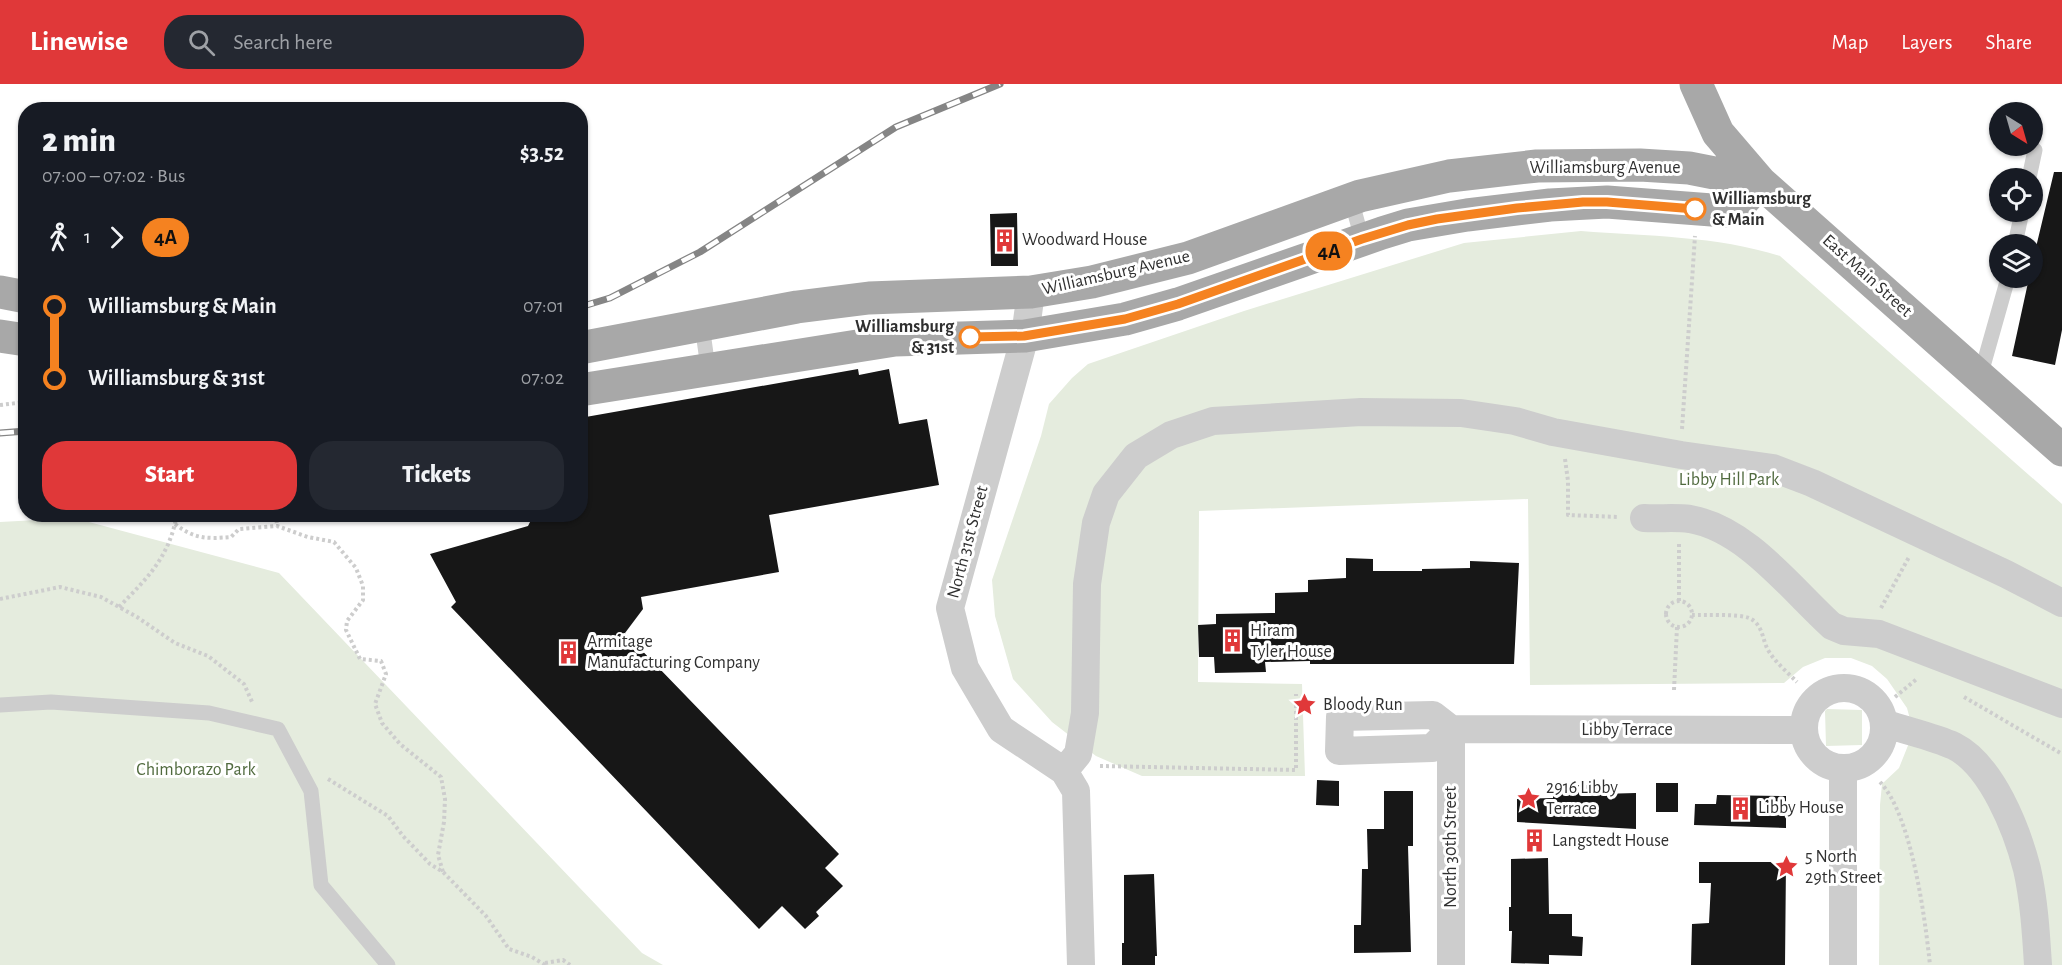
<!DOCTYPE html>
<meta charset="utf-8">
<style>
body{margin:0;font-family:"Alegreya Sans",sans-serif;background:#242831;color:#f1f3f6;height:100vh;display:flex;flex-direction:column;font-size:22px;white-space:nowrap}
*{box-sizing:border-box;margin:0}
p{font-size:20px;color:#9ea1a6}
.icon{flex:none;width:33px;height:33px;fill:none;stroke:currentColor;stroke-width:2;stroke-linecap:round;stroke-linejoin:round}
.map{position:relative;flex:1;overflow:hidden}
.side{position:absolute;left:18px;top:18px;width:570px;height:420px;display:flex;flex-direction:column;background:#171b24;border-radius:24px;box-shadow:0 2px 4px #0004}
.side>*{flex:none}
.badge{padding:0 12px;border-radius:20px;font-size:21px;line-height:39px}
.needle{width:39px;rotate:143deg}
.controls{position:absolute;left:1989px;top:18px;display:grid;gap:12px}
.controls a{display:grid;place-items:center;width:54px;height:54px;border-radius:50%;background:#171b24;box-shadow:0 2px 4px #0004;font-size:30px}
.map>.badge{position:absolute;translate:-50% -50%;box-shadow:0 0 0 3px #fff}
.legs{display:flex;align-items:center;gap:9px;height:66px;padding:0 24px;font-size:20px}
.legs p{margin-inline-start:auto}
.head{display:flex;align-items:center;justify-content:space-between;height:102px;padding:0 24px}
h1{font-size:33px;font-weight:800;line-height:45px}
.cta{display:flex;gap:12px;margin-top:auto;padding:12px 24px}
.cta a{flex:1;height:69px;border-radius:24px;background:#e03839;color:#fff;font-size:24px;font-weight:800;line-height:69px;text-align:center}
.cta a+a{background:#242831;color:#f1f3f6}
ul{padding:0 24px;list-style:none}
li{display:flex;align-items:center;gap:21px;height:72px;font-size:22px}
li i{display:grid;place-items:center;width:9px;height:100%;margin:0 8px;background:currentColor}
li i::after{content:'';width:15px;height:15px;margin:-8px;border:4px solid;border-radius:50%;background:#171b24}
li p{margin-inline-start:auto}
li:first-child i{background:linear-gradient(#0000 50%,currentColor 0)}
li:last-child i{background:linear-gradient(currentColor 50%,#0000 0)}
header{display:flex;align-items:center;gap:36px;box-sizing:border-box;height:84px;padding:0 30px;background:#e03839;color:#fff}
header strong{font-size:28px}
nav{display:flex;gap:33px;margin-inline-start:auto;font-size:21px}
.search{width:420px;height:54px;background:#242831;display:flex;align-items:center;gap:15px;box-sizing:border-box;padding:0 21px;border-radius:24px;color:#9ea1a6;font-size:22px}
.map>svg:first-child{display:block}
.green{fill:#e5ecde}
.building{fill:#171717}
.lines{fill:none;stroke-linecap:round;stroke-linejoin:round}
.path{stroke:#cdcdcd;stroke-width:4;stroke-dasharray:3 3;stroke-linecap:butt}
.lane{stroke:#cdcdcd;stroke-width:15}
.street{stroke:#cdcdcd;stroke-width:28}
.primary{stroke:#a8a8a8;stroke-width:33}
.rail-casing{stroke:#858585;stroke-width:7}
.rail{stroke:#fff;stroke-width:4.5;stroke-dasharray:14;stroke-linecap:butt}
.line-1-casing{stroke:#fff;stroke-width:14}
.line-1{stroke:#f58220;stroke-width:9}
.stop-1-dot{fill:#fff;stroke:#f58220;stroke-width:3}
.labels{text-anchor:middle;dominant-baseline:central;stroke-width:6;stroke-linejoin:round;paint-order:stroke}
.street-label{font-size:18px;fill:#303030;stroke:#fff}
.stop-label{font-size:18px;font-weight:bold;fill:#303030;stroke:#fff;text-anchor:start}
.poi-label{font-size:18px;fill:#303030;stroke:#fff;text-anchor:start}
.park-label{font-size:18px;fill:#506a3e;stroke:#fff}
</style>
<header>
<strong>Linewise</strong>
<div class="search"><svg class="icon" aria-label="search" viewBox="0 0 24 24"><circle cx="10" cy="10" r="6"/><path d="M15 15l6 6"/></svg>Search here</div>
<nav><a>Map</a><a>Layers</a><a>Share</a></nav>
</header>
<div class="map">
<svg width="2062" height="881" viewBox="0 0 2062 881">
<rect width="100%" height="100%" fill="#fff"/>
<path class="green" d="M1581,147C1647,152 1717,152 1780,172L2062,420V881H1879L1880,721L1882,700L1899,684L1909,659L1911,639L1907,624L1887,595L1872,582L1851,574H1825L1803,583L1784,599L1530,601L1528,415L1199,427L1198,598L1302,600L1305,692H1142L1096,672L1052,638L1013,595L995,532L992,496L1041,352L1049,320L1072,294L1088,280L1244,227L1464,159Z
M74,434L279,489L642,869L663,881H0V438Z
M1827,625L1862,626V661L1826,662L1825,627Z"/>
<path class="building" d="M2054,88H2062V246L2055,281L2012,272L2029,194H2032V180Z
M1017,129L1018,182H991L990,130Z
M858,285L859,291L889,285L899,340L927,335L939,401L769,431L779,488L641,513L643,525L625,549L839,770L825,784L843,802L816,828L819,832L805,845L782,822L759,845L451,523L456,518L430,470L528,442L534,430H580V334Z
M1346,474L1373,475V487H1422V485L1470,484V477L1519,479L1514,580H1310V577L1265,578L1266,588L1215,589L1214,573H1199L1198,541L1216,540V530L1275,529V509L1308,508V496L1346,494Z
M1317,696L1339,697V722L1316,721Z
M1656,699H1678V728H1656Z
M1553,701H1600V710L1636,709V745L1517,738V715L1553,714Z
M1384,707H1413V762H1408L1411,868L1354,869V841H1361L1362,785H1368L1367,745H1384Z
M1717,711L1786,712V744L1694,741L1695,720H1716Z
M1548,774L1549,830H1572V852L1583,853L1582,872L1549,871V880L1511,879L1512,847H1509V823H1511V775Z
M1699,778H1786L1785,881H1691L1692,840L1709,839L1711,799H1699Z
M1154,790L1157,872H1155V881H1122V859H1124V791Z"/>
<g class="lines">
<path class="path" d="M0,321L26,318
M1682,345L1695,152
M1565,375L1568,397V431L1619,433
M276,430L277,442
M175,440C194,455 207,455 231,453L239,445L277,442L308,453L334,458L356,484L363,502V516L347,537L346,546L360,575L381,577L386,590L375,620L382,639L400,660L441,693L445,715L444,738L438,771L443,788
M1679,460V517
M0,515L60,503L101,513L137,533L175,559L208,572L244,600L253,620
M1666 530a13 13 0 1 1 26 0a13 13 0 1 1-26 0Z
M119,523C148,493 169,474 177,430
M1881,524L1909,473
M1692,531C1705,531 1739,530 1749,534C1763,540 1762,555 1768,566C1775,578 1787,588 1797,598
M1674,606L1677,543
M1895,613L1918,594
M1964,613L2062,670
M1100,682L1296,686V610
M328,695L388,732L403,752L430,780L443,788L486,832L509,865L532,873L545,881
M1880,698C1912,732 1925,834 1930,881
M545,879L563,876L570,881"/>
<path class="lane" d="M2029,94L2035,66
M1351,115L1362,155
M2015,160L2022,128
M702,241L708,284
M1980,293L2008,194
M0,621L51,618L209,629L278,645L311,707L321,801L388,881"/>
<path class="street" d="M1031,208L1025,252L950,524L965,584L1001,645L1064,687L1076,707L1081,881
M1644,434C1659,435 1675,433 1690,435C1747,445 1791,505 1832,542L1844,547L1879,550L2062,620
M1804 644a40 40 0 1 1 80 0a40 40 0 1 1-80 0Z
M1884,639C1906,647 1932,652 1954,662C1992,681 2017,746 2027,785C2034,816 2036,849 2038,881
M1451,645L1432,664L1339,667L1340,633L1433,631L1451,645L1803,646
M1451,645V881
M1843,684V881
M1064,687L1078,670L1085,629L1087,500L1096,439L1106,410L1136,372L1171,351L1213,337L1361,328L1461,329L1515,337L1553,348L1681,371L1773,384L1812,399L2006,490L2062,519"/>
<path class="primary" d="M1696,0L1718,49L1760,98L2062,366
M0,208L26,213
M0,252L26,256
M580,264L797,223L869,214L1031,208L1092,198L1188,174L1360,112L1449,92L1537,82L1640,81L1689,84L1760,98
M580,306L895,256L1025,252L1125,235L1178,220L1382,149L1408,141L1467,131L1550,121L1607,118L1725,127L1739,121L1760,98"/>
<defs>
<path id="rail" d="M580,223L610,214L700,168L896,43L1000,0
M0,349L26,347"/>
</defs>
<use href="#rail" class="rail-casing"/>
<use href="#rail" class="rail"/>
</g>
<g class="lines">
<defs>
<path id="line-1" d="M970,253L1024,252L1125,235L1178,220L1362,155L1408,141L1437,135L1517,124L1583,118H1607L1695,125"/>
</defs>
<use href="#line-1" class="line-1-casing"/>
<use href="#line-1" class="line-1"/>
</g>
<defs>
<symbol id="building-bare" viewBox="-9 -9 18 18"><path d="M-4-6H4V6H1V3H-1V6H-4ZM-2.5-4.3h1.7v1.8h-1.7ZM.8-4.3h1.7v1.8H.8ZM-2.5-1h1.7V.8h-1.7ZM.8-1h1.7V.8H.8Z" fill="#e03839" stroke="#fff" stroke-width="2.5" paint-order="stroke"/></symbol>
<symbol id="sight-bare" viewBox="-9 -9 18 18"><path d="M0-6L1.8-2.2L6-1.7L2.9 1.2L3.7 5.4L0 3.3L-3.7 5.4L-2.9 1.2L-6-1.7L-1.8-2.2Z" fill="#e03839" stroke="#fff" stroke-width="2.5" paint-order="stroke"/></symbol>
</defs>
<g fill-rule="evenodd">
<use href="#building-bare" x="988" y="140" width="33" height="33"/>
<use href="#building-bare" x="1216" y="540" width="33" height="33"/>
<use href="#building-bare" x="552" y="552" width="33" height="33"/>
<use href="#sight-bare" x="1288" y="604" width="33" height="33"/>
<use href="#sight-bare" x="1512" y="698" width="33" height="33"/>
<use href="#building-bare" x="1724" y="708" width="33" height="33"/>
<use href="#building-bare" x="1518" y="740" width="33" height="33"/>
<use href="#sight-bare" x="1770" y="766" width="33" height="33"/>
</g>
<g class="stop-1-dot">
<circle cx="1695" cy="125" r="10"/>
<circle cx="970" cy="253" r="10"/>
</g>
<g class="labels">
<g class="street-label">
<text x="1605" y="84">Williamsburg Avenue</text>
<text transform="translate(1116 189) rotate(-13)">Williamsburg Avenue</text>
<text transform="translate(1867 192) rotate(42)">East Main Street</text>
<text transform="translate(968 458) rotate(-75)">North 31st Street</text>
<text x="1627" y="646">Libby Terrace</text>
<text transform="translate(1451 763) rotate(-90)">North 30th Street</text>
</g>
<g class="stop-label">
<text x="1712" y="115">Williamsburg<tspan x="1712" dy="21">&amp; Main</tspan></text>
<text x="954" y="243" text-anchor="end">Williamsburg<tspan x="954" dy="21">&amp; 31st</tspan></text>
</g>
<g class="poi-label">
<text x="1022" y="156">Woodward House</text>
<text x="1250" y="547">Hiram<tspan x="1250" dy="21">Tyler House</tspan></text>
<text x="587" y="558">Armitage<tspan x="587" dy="21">Manufacturing Company</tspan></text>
<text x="1323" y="621">Bloody Run</text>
<text x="1546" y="704">2916 Libby<tspan x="1546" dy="21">Terrace</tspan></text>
<text x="1758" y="724">Libby House</text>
<text x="1552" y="757">Langstedt House</text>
<text x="1805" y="773">5 North<tspan x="1805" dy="21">29th Street</tspan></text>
</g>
<g class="park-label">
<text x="1729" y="396">Libby Hill Park</text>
<text x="196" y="686">Chimborazo Park</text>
</g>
</g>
</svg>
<div class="controls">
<a><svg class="needle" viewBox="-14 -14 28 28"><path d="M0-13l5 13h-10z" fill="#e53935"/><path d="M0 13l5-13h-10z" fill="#9ea1a6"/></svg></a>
<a><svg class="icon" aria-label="locate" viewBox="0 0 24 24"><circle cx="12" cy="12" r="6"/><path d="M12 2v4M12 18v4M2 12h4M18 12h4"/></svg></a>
<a><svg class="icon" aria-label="layers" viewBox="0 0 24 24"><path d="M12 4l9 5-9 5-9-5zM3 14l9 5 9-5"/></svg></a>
</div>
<b class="badge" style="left:1329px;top:167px;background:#f58220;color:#111">4A</b>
<section class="side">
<div class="head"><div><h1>2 min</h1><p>07:00 – 07:02 · Bus</p></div><b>$3.52</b></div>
<div class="legs"><svg class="icon" aria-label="walk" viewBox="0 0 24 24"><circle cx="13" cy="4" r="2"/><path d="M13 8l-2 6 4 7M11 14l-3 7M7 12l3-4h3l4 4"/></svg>1<svg class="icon" aria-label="forward" viewBox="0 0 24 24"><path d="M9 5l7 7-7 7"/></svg><b class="badge" style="background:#f58220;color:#111">4A</b></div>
<ul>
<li><i style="color:#f58220"></i><b>Williamsburg &amp; Main</b><p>07:01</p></li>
<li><i style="color:#f58220"></i><b>Williamsburg &amp; 31st</b><p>07:02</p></li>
</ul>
<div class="cta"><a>Start</a><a>Tickets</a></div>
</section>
</div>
